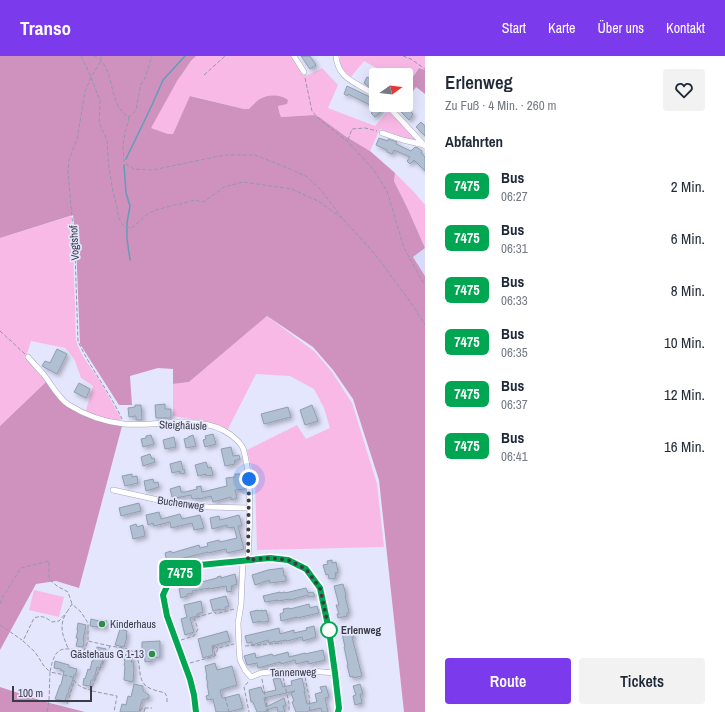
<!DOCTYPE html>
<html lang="de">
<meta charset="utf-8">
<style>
body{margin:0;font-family:"Archivo Narrow",sans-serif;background:#f2f2f3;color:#1f2937;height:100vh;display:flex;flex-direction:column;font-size:15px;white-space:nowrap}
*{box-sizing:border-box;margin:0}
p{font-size:13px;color:#747a83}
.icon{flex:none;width:22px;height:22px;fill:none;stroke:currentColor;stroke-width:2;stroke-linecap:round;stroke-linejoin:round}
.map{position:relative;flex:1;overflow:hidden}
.drawer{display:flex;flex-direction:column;background:#fff;width:300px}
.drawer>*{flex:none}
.badge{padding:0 8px;border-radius:6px;font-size:14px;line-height:26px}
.needle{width:26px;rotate:76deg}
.controls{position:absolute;left:369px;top:12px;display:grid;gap:8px}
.controls a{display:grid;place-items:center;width:44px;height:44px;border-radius:4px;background:#fff;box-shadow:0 4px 16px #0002;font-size:20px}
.scale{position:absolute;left:12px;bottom:10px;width:80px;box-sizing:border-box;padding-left:4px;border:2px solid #3a3b44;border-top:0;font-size:11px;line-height:14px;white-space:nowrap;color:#3a3b44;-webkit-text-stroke:3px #e4e6fd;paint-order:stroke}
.you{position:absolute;width:20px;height:20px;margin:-10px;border:3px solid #fff;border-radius:50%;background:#1a73e8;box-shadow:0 0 0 6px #1a73e833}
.map>.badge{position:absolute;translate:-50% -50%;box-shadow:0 0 0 2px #fff}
h2{padding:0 20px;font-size:15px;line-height:36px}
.round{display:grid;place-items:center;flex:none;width:42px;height:42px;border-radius:4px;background:#f2f2f3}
.summary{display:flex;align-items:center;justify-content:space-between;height:68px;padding:0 20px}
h1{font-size:19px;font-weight:600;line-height:30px}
.button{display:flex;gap:8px;margin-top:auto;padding:8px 20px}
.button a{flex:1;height:46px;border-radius:4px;background:#7c3aed;color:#fff;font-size:16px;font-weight:600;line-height:46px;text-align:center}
.button a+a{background:#f2f2f3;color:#1f2937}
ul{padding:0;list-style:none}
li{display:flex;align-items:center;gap:12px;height:52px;padding:0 20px}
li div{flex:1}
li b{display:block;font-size:15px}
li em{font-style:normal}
li .badge{min-width:44px;font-weight:700;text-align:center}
header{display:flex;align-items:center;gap:24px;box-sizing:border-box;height:56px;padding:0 20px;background:#7c3aed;color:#fff}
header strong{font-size:19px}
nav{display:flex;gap:22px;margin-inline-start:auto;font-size:14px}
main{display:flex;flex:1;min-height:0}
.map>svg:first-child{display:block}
.built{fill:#d8daf9}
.green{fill:#f8b9e7}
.forest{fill:#cf92bf}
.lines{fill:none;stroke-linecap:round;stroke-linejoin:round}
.stream{stroke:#639cb8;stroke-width:1.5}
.building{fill:#b1bfd3;stroke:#909eb1;filter:url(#shadow)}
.minor-casing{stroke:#a4a5bb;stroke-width:6}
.path{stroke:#9597a8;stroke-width:1;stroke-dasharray:4 2;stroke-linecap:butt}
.minor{stroke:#fff;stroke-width:5}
.line-casing{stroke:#fff;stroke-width:9}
.line{stroke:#00a651;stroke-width:6}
.walk{stroke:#3a3b44;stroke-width:4;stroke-dasharray:0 7.2}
.poi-dot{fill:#2a8e43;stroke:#e4e6fd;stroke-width:1.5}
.stop-dot{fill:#fff;stroke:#00a651;stroke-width:2}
.labels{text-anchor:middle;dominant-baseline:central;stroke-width:3.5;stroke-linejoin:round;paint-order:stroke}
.street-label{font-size:11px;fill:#3a3b44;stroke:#e4e6fd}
.poi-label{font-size:11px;fill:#3a3b44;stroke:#e4e6fd;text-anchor:start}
.stop-label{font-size:11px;font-weight:bold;fill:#3a3b44;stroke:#e4e6fd;text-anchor:start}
</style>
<header>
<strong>Transo</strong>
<nav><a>Start</a><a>Karte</a><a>Über uns</a><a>Kontakt</a></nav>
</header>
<main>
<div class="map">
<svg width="425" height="656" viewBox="0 0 425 656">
<defs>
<filter id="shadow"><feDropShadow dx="2.5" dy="2.5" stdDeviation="2" flood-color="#0004"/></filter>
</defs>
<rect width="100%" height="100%" fill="#e4e6fd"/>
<path class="built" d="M425,192V220L413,201Z"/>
<path class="green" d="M196,0H293L301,13L303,19H308L322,12L338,29L328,52L375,70L388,55L419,85L411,84L380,73L370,95L345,80L314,59L281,61L279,55L278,50L256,46L249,53H244L191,40L173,78H168L150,72C165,48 176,20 196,0Z
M340,0H425V14L419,12L408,28L406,26V19H384L385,17L364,5L351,21C341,14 340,11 340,0Z
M395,117L414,136L425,149V192L407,151L394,125Z
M71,160L73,186L76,284C80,300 93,313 101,327C108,338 113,349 120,360L121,363L119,365L117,366L92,359L86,354L93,330L81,322L75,305L70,297L65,292L31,285L26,301L47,325L0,370V182Z
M267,260L315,296L332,316L352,347L377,428L384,491L257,494L255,426L247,394L297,369L306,383L330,372L324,352L314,333L290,320L256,318L228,373L205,366L173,360V328L189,326Z
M34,534L64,541L59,561L29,554Z"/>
<path class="forest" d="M0,0H196L191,5L177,25L151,72L168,78H173L190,40L244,53H249C253,49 257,44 262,42C270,38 282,39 288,44L287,48L278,50L279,55L281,61L314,59L319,61L345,80L370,95L395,117L394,125L407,151L425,192L413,201L425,220V656H404L379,424L353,343L333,314L313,291L267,260L189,326L173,328V313L158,312L130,320L132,349H119L80,288L76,188L73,159L0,182Z
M419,12L425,14V38L416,31L406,45V31Z
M47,325L62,347L122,370L79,532L56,525L36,528L0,594V370Z
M0,631L46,646L85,656H0Z"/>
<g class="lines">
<path class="stream" d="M126,103L152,49L163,24L185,0
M124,109L126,137L130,150L127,167V183L130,204"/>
</g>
<path class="building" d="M301,0H310L316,9L310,13Z
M367,21L375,25L371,32L364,27Z
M347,30L370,41L376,47V49H379L383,53L375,61L371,57L374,55L370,51L372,50L348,38L347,40L344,38Z
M406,51L413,58L409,64L401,56Z
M421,66L425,70V80L416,71Z
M379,82L388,85V83L397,86L396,88L411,95L415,91L418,92L422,95L421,97L425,101V115L414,104L410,108L407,105L410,101L394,94L392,98L387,96V94L376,89Z
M57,293L67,298L57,318L42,310L45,305L50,307Z
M79,327L90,333L86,342L74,336Z
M165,348V353H171V362H156L155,349Z
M135,349H141L142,364H136V360L129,361L128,352L135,351Z
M312,349L318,365L305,369L300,354Z
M288,351L291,361L264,368L261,358Z
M213,378L216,388L205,391L203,384L206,383L205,380Z
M151,379L154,388L143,391L141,383L146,382V380Z
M193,379L196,390L186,392L184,383L188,382V381Z
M174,381L176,391L165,393L163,384Z
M231,391L233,400L239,399L240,403L234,405L235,408L225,410L221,393Z
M150,398L152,403L154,402L155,406L143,410L141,401Z
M181,405L183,414L184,413L185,417L181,418L180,415L172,417L170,408Z
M206,406L208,412L211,411L213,419L206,420V418L198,420L195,409Z
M132,418V421L137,420L138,427L125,430L122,420Z
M235,418H240L241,424H244L245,433L235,434L237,442L231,444V441L213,446L211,440L199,443V442L192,443L191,439L176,442V440L172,441L170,433L180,430L181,436H185L197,433L196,431L201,430L202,436L227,430L226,422L235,421Z
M153,423L154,427L158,426L159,431L146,435L144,425Z
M139,447L141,455L121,460L119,452Z
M159,456L161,463L180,458L182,463L200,459L204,472L194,474L192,467L171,472L170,466L154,470L153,467L148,469L146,459Z
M239,459L242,469L238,470L244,493L227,497L226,493L208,497V496L167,506L165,497L171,495L172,497L199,489L200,492L208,490L207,487L219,484L220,486L237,482L234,471L228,472L227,469L212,473L210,462L219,460L220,464Z
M136,468L137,471L143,469L145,480L133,483L130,470Z
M332,504V507L336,506L338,516L335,517L336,522L329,523L328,518L326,519L323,509L328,508L327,505Z
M283,512L284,520H286V525L270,527L269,524L255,529L252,519L268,514Z
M235,518L237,528L231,530L232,535L227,536L226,530L209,533V532L192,535L193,537L187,538V540L181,542L179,533L187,531L186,530L217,522V521L221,520V522Z
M343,528L346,539L345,540L349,556L347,557V560L338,562L337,558H339L336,549H339L334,530Z
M306,532L308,537L313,536L315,540L309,541L308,539L290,544V543L278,545V544L265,546L263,540L280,536V537L285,536V537Z
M226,540L229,550L225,551L226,553L221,554L220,553L213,555L210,544Z
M201,545L203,556L197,558V560L190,562L194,576L185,579L181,563L187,561L184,549Z
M309,548L310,552L317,550L319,557L297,562V561L281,565L280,558L284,556L283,553L289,552L290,553Z
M258,554V555L262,554V555L266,554L269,565L264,566H261L260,565L253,567L250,556Z
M91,563L99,565L100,564L107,565L105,572L97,570V571L90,570Z
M78,567L86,569L83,584L84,585L83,591L76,590L78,582H76L78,574H77Z
M314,570L316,581L303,585L302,581L287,585L286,584L276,586L275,585L269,587L268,584L252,589V586L247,587L245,580L279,572L280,578L294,574V577L307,574L306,572Z
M351,570L354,581H352L362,620L353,622V620L350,621L347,609H348L344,591H345L341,573Z
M120,573L127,575L126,581H127L124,591L115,589Z
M227,575L230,585L212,590L213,599L203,602L198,583Z
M160,585V601L152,602V605L145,606L144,595H142V586Z
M97,591L106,593L102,607H101L100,612L97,611L95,620H94V624H91L90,630L83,629L84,622L85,623L88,613L90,614L92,605H93Z
M323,594L325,604L309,608L308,605L296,608L295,604L281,608L280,606L258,612L257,607L247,609L244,600L255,597L256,602L272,598L273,600L288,596L289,601L305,597V598Z
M126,598L133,599L131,606H134L133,611H134L133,626L124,624L125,610L124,609L125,605L124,604Z
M55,605L69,609V611L77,613L75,619H74L71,630H70L68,638H67L65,645L55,643L60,629H61L64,615H61V613L54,612Z
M215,607L217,614L232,610L237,629L220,634L222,642H224L239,638L243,652L229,656H216L213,643L207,644L206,640L209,639L207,628H208L206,621H207L205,610Z
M280,622L283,631L292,629L291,625L302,622L305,635H304L307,648L317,646L315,638L322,636L320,631L326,630L329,641L325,642L328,656H322L321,652L308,655V656H296L292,646L294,645L291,637L295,635L264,642L266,651L284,642L286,649L283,650L285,656H278L277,651L266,654L267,655L264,656H257L253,646H251L249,634L261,631L263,637L276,634L273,623Z
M134,628L143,630V635L149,639V642L142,644L139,656H120L122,648L126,649L128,640L131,641Z
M360,628L363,638H360L362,647L355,649L353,640L356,639L353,630Z"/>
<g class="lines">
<defs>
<path id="minor" d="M294,0L304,16
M336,0C338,25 360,27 376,40
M387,49L425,90
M382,77L403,84L424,89
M28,301C33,307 39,313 44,319C52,329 58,342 69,349C85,359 105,366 124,368C157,371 202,357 231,379C236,383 240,386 243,392C245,398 246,404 247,410C252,441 249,473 248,504
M113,434L172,447L208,451L249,452
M243,505L241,549L238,567L239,591L240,604L245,614L251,621L261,617L281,615H311L335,617
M196,656L194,639L190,623L167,560L163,539L170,524L184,513L200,509L270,502L288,504L306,513L320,532L329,574L335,617L339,652L338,656"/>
</defs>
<use href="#minor" class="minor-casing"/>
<path class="path" d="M81,0L91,21L100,45L99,67L107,84L109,112L113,136L117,151L119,163L123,169L126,171L131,172C138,168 143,160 151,156C163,151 182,148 195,144L202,146L205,145L224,131L243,126L292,133L320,146L344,164L374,197L412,248L425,269
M94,0C97,2 100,3 102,6C115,21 109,50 129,61L132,59L136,53L141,28L145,22L152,0
M101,0V5L91,21L85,36L77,83L69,104L68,115L75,196L78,285C90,312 109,335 122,363
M403,0L411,3L425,13
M204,19L225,0
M305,22L312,55L319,63L347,85L373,113L387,135L404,192L425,230
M129,61L128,67L125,76L123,89L124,105L127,109L134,113L152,114L225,99H255L283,110L306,120L322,135L342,162
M348,84L352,73L365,72L377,75
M0,275L25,298
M0,548L2,542L21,512L49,505V523L57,530L68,536L72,548
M67,556L72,548L81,556L88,567V585
M65,559C59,572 63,580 68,592
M0,569L22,584
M181,584L194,580L198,573L194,562L215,556L216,558L234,553
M110,590L88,585L84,595C61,591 55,590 50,616L60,618L72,621C77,630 82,632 91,634L96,621L104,605L110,590C116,591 127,592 132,595C143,602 136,620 145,629C150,634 159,635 165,637L167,641V647
M245,590L282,587
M215,599L213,590L218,592
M190,607L215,600L218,592L234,588
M283,621L289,647V656
M305,621L309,640L310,656
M262,623L268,656
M248,626L244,631L249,656
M92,635L117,640L114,656
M225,641L229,656
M67,648L72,632L74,626
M140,655L141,653L145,652H152
M47,656L49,645L50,616L44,610L35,596L23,585L34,562C42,559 45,561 52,566L59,565L67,556
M144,656L145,652"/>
<use href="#minor" class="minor"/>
</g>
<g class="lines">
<defs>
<path id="line" d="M196,656L194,639L190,623L167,560L163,539L170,524L184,513L200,509L270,502L288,504L306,513L320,532L329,574L335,617L339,652L338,656"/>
</defs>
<use href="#line" class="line-casing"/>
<use href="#line" class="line"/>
<path class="walk" d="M249,423L248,504L270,502L288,504L306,513L320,532L329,574"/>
</g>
<g class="poi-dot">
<circle cx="102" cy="568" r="4"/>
<circle cx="152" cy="598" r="4"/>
</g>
<circle class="stop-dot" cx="329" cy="574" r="8"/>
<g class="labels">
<g class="street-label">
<text transform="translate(74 187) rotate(-93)">Vogtshof</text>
<text transform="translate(183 369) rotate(2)">Steighäusle</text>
<text transform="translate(181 447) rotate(8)">Buchenweg</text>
<text transform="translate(293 616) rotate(-1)">Tannenweg</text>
</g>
<g class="poi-label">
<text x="110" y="568">Kinderhaus</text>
<text x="144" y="598" text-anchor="end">Gästehaus G 1-13</text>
</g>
<g class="stop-label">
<text x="341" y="574">Erlenweg</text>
</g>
</g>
</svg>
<div class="controls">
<a><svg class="needle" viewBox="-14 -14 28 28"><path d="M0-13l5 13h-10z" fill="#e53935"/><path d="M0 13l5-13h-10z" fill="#747a83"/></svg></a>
</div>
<div class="scale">100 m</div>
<div class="you" style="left:249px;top:423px"></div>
<b class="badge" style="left:180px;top:517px;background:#00a651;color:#fff">7475</b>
</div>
<section class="drawer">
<div class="summary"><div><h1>Erlenweg</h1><p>Zu Fuß · 4 Min. · 260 m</p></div><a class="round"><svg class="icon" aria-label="heart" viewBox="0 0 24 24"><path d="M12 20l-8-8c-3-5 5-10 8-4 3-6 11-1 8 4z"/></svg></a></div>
<h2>Abfahrten</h2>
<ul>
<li><span class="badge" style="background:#00a651;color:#fff">7475</span><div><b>Bus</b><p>06:27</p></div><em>2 Min.</em></li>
<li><span class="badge" style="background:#00a651;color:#fff">7475</span><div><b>Bus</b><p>06:31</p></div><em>6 Min.</em></li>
<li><span class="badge" style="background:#00a651;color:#fff">7475</span><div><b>Bus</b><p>06:33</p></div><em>8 Min.</em></li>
<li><span class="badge" style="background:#00a651;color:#fff">7475</span><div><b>Bus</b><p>06:35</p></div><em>10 Min.</em></li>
<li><span class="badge" style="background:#00a651;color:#fff">7475</span><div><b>Bus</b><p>06:37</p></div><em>12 Min.</em></li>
<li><span class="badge" style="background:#00a651;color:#fff">7475</span><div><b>Bus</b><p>06:41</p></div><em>16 Min.</em></li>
</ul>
<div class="button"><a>Route</a><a>Tickets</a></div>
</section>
</main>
